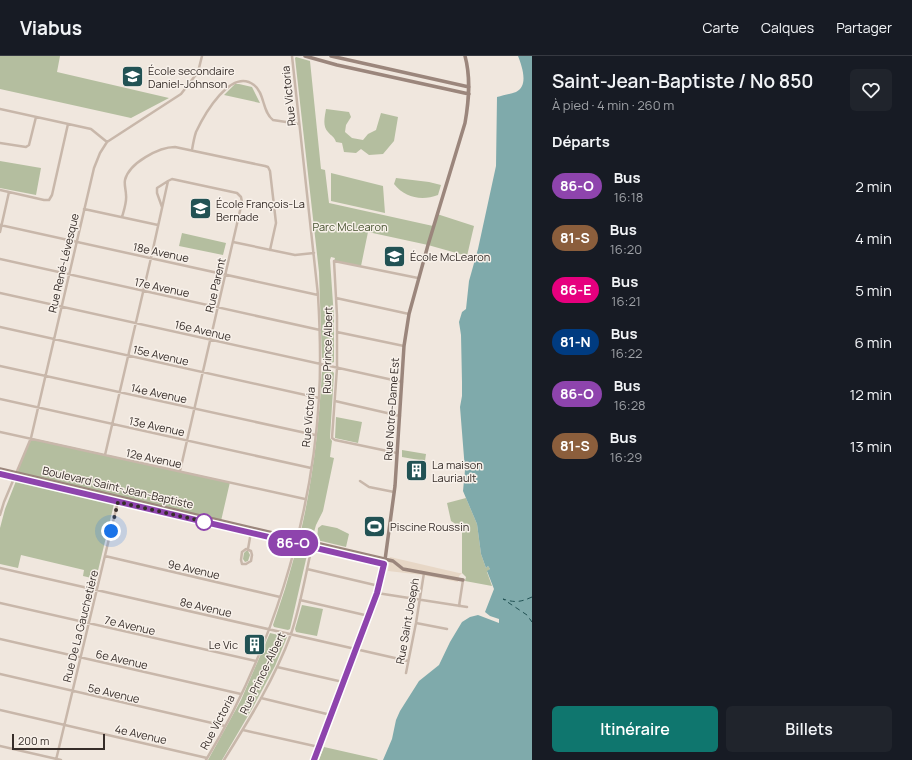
<!DOCTYPE html>
<html lang="fr">
<meta charset="utf-8">
<style>
body{margin:0;font-family:Manrope,sans-serif;background:#20242c;color:#f1f3f6;height:100vh;display:flex;flex-direction:column;font-size:15px;white-space:nowrap}
*{box-sizing:border-box;margin:0}
p{font-size:13px;color:#9ea1a6}
.icon{flex:none;width:22px;height:22px;fill:none;stroke:currentColor;stroke-width:2;stroke-linecap:round;stroke-linejoin:round}
.map{position:relative;flex:1;overflow:hidden}
.details{display:flex;flex-direction:column;background:#171b24;width:380px}
.details>*{flex:none}
.badge{padding:0 8px;border-radius:13px;font-size:14px;line-height:26px}
.scale{position:absolute;left:12px;bottom:10px;width:93px;box-sizing:border-box;padding-left:4px;border:2px solid #362d29;border-top:0;font-size:11px;line-height:14px;white-space:nowrap;color:#362d29;-webkit-text-stroke:3px #f8f1ea;paint-order:stroke}
.you{position:absolute;width:20px;height:20px;margin:-10px;border:3px solid #fff;border-radius:50%;background:#1a73e8;box-shadow:0 0 0 6px #1a73e833}
.map>.badge{position:absolute;translate:-50% -50%;box-shadow:0 0 0 2px #fff}
h2{padding:0 20px;font-size:15px;line-height:36px}
.round{display:grid;place-items:center;flex:none;width:42px;height:42px;border-radius:6px;background:#20242c}
.head{display:flex;align-items:center;justify-content:space-between;height:68px;padding:0 20px}
h1{font-size:19px;font-weight:600;line-height:30px}
.cta{display:flex;gap:8px;margin-top:auto;padding:8px 20px}
.cta a{flex:1;height:46px;border-radius:6px;background:#0f766e;color:#fff;font-size:16px;font-weight:600;line-height:46px;text-align:center}
.cta a+a{background:#20242c;color:#f1f3f6}
ul{padding:0;list-style:none}
li{display:flex;align-items:center;gap:12px;height:52px;padding:0 20px}
li div{flex:1}
li b{display:block;font-size:15px}
li em{font-style:normal}
li .badge{min-width:44px;font-weight:700;text-align:center}
header{display:flex;align-items:center;gap:24px;box-sizing:border-box;height:56px;padding:0 20px;background:#171b24;border-bottom:1px solid #363941}
header strong{font-size:19px}
nav{display:flex;gap:22px;margin-inline-start:auto;font-size:14px}
main{display:flex;flex:1;min-height:0}
.map>svg:first-child{display:block}
.green{fill:#b4be9f}
.plaza{fill:#e7d7c6}
.water{fill:#7faaab}
.lines{fill:none;stroke-linecap:round;stroke-linejoin:round}
.ferry{stroke:#225254;stroke-width:1;stroke-dasharray:5 4;stroke-linecap:butt}
.street{stroke:#c8b7aa;stroke-width:2.5}
.secondary{stroke:#9b867c;stroke-width:3.5}
.line-casing{stroke:#fff;stroke-width:9}
.line{stroke:#8e44ad;stroke-width:6}
.walk{stroke:#362d29;stroke-width:4;stroke-dasharray:0 7.2}
.stop-dot{fill:#fff;stroke:#8e44ad;stroke-width:2}
.labels{text-anchor:middle;dominant-baseline:central;stroke-width:3;stroke-linejoin:round;paint-order:stroke}
.poi-label{font-size:11px;fill:#362d29;stroke:#f8f1ea;text-anchor:start}
.street-label{font-size:11px;fill:#362d29;stroke:#f8f1ea}
.park-label{font-size:11px;fill:#46522f;stroke:#f8f1ea}
</style>
<header>
<strong>Viabus</strong>
<nav><a>Carte</a><a>Calques</a><a>Partager</a></nav>
</header>
<main>
<div class="map">
<svg width="532" height="704" viewBox="0 0 532 704">
<rect width="100%" height="100%" fill="#f0e7de"/>
<path class="green" d="M0,0H60L57,16L169,42L131,62L0,33Z
M296,1L310,5L321,113L325,114L329,147L433,170L437,158L474,170L467,200L428,189L368,176L361,210L334,205L335,202L331,201L330,204L334,262V306L332,307L322,305L319,216L295,2Z
M235,28H239L252,31L260,47L224,39Z
M326,53L349,56L351,61L346,69L345,76L352,82L363,84L368,78L376,74L381,57L398,61L394,85L383,98L369,99L361,93L356,97L344,96L342,87L336,86C334,80 331,80 328,76C322,70 325,60 326,53Z
M0,105L41,112L36,139L0,132Z
M331,117L383,130L385,157L331,145Z
M396,122L429,126L441,129L438,139C422,145 405,142 394,128Z
M182,177L226,187L223,199L179,190Z
M324,313L332,315L334,317L330,382L332,385L330,401L334,402L323,455L316,469L312,483L300,479C313,424 319,370 322,314Z
M336,361L362,366L358,387L335,382Z
M31,382L230,426L221,465L17,417Z
M402,394L426,398L425,405L402,401Z
M16,425L114,448L96,523L83,520L84,514L21,499L18,512L0,508V472L5,453Z
M466,442L477,468L481,498L486,512L488,510L490,513L487,516L492,530L465,525L466,521L462,517V472L451,465L447,447Z
M322,469L337,472L349,478L346,491L317,484L318,472Z
M299,490L307,491L310,494L307,499L290,573L288,574L274,571L273,569L285,533L297,491Z
M246,495H248L250,499L248,505L245,506L243,503L244,497Z
M302,549L323,553L317,580L296,576L295,573Z
M270,577L287,581L275,610L252,653L222,704H208L241,644Z
M324,691L377,703H378L377,704H319Z"/>
<path class="plaza" d="M390,501L459,517H462L459,520L458,526L423,519L388,515Z"/>
<path class="water" d="M518,0H532V704H383L392,683L396,664L400,655L419,625L439,609L450,586L462,566L470,561L478,559L499,567V563L490,560L485,556L494,533L487,515L490,513L488,510L486,512L481,498L477,468L463,435L465,414L460,351L462,340V326L461,279L459,266L462,256L466,253L469,225L478,193L496,110L497,41C503,39 510,38 516,36C529,30 522,10 518,0Z"/>
<g class="lines">
<path class="ferry" d="M532,541C521,546 515,547 503,543L527,559L532,566"/>
<path class="street" d="M0,53L91,73L107,86
M0,87L26,91L29,89L36,61
M192,94C193,88 194,82 196,76C204,59 231,11 254,29C265,37 262,56 273,64L299,68
M168,125L172,123L237,137L241,141L242,146L180,415
M0,134L44,144H49L52,139L68,68
M84,153L158,169
M122,161C124,154 127,146 126,139C126,134 124,129 125,124C129,107 159,91 175,91L265,110L268,111L270,115L276,167L270,194
M0,169L318,239
M0,176L9,136
M233,186L295,199L314,197
M0,203L320,274
M0,237L402,326
M336,242L409,258
M0,271L319,342
M337,276L404,290
M0,310L315,379
M0,343L311,412
M335,345L400,360
M0,376L305,443
M397,397L335,384L332,382L337,312V260L334,205L418,222
M105,399L151,202L168,125L157,132V137L162,151
M360,425L369,431L394,436
M0,459L4,446L31,382L94,112L100,97L107,86L181,38L198,16L202,0
M246,493L251,495L252,499L251,505L246,508H242L241,504L242,496Z
M248,493L251,476
M105,500L280,541
M0,512L408,605
M307,513L379,530
M377,537L467,551
M300,544L369,560
M0,547L256,605
M459,550L463,524
M416,567L447,573
M0,583L241,638
M277,611L343,626
M406,617L416,567L424,517
M0,618L225,670
M261,642L331,659
M0,654L207,702
M243,674L319,691
M0,690L61,704
M56,704L119,441
M206,704C270,599 312,465 319,342C321,308 320,273 318,239L292,0
M224,704C249,664 275,622 291,578C301,548 306,516 313,486"/>
<path class="secondary" d="M305,0L337,9L469,38
M331,0L469,31
M0,413L393,505L403,513L463,524
M0,418L384,508
M314,704L377,537L385,504L395,430L404,290L409,258L428,189L465,67C469,44 471,22 465,0"/>
</g>
<g class="lines">
<defs>
<path id="line" d="M0,418L384,508L377,537L314,704"/>
</defs>
<use href="#line" class="line-casing"/>
<use href="#line" class="line"/>
<path class="walk" d="M111,475L118,446L206,466H204"/>
</g>
<defs>
<symbol id="school-square" viewBox="-11 -11 22 22"><rect x="-9" y="-9" width="18" height="18" rx="4" fill="#225254" stroke="#f8f1ea"/><path d="M0-5L7-2L0 1L-7-2ZM-4 1L0 2.5L4 1V4Q0 6-4 4Z" fill="#fff"/></symbol>
<symbol id="building-square" viewBox="-11 -11 22 22"><rect x="-9" y="-9" width="18" height="18" rx="4" fill="#225254" stroke="#f8f1ea"/><path d="M-4-6H4V6H1V3H-1V6H-4ZM-2.5-4.3h1.7v1.8h-1.7ZM.8-4.3h1.7v1.8H.8ZM-2.5-1h1.7V.8h-1.7ZM.8-1h1.7V.8H.8Z" fill="#fff"/></symbol>
<symbol id="stadium-square" viewBox="-11 -11 22 22"><rect x="-9" y="-9" width="18" height="18" rx="4" fill="#225254" stroke="#f8f1ea"/><path d="M0-5a6.5 5 0 1 0 0 10a6.5 5 0 1 0 0-10ZM-3.5-1.8h7v3.6h-7Z" fill="#fff"/></symbol>
</defs>
<g fill-rule="evenodd">
<use href="#school-square" x="120" y="8" width="25" height="25"/>
<use href="#school-square" x="188" y="140" width="25" height="25"/>
<use href="#school-square" x="382" y="188" width="25" height="25"/>
<use href="#building-square" x="404" y="402" width="25" height="25"/>
<use href="#stadium-square" x="362" y="458" width="25" height="25"/>
<use href="#building-square" x="242" y="576" width="25" height="25"/>
</g>
<circle class="stop-dot" cx="204" cy="466" r="8"/>
<g class="labels">
<g class="poi-label">
<text x="148" y="14">École secondaire<tspan x="148" dy="13">Daniel-Johnson</tspan></text>
<text x="216" y="147">École François-La<tspan x="216" dy="13">Bernade</tspan></text>
<text x="410" y="200">École McLearon</text>
<text x="432" y="408">La maison<tspan x="432" dy="13">Lauriault</tspan></text>
<text x="390" y="470">Piscine Roussin</text>
<text x="238" y="588" text-anchor="end">Le Vic</text>
</g>
<g class="street-label">
<text transform="translate(288 40) rotate(-96)">Rue Victoria</text>
<text transform="translate(161 196) rotate(12)">18e Avenue</text>
<text transform="translate(63 207) rotate(-77)">Rue René-Lévesque</text>
<text transform="translate(215 229) rotate(-77)">Rue Parent</text>
<text transform="translate(162 231) rotate(12)">17e Avenue</text>
<text transform="translate(203 274) rotate(13)">16e Avenue</text>
<text transform="translate(327 294) rotate(-89)">Rue Prince Albert</text>
<text transform="translate(161 299) rotate(13)">15e Avenue</text>
<text transform="translate(159 337) rotate(12)">14e Avenue</text>
<text transform="translate(391 353) rotate(-86)">Rue Notre-Dame Est</text>
<text transform="translate(308 361) rotate(-85)">Rue Victoria</text>
<text transform="translate(157 370) rotate(12)">13e Avenue</text>
<text transform="translate(154 402) rotate(12)">12e Avenue</text>
<text transform="translate(118 431) rotate(13)">Boulevard Saint-Jean-Baptiste</text>
<text transform="translate(194 513) rotate(13)">9e Avenue</text>
<text transform="translate(206 551) rotate(13)">8e Avenue</text>
<text transform="translate(407 565) rotate(-80)">Rue Saint Joseph</text>
<text transform="translate(130 569) rotate(13)">7e Avenue</text>
<text transform="translate(80 570) rotate(-76)">Rue De La Gauchetière</text>
<text transform="translate(122 603) rotate(13)">6e Avenue</text>
<text transform="translate(262 617) rotate(-64)">Rue Prince-Albert</text>
<text transform="translate(114 637) rotate(13)">5e Avenue</text>
<text transform="translate(217 666) rotate(-62)">Rue Victoria</text>
<text transform="translate(141 678) rotate(13)">4e Avenue</text>
</g>
<g class="park-label">
<text x="350" y="170">Parc McLearon</text>
</g>
</g>
</svg>
<div class="scale">200 m</div>
<div class="you" style="left:111px;top:475px"></div>
<b class="badge" style="left:293px;top:487px;background:#8e44ad;color:#fff">86-O</b>
</div>
<section class="details">
<div class="head"><div><h1>Saint-Jean-Baptiste / No 850</h1><p>À pied · 4 min · 260 m</p></div><a class="round"><svg class="icon" aria-label="heart" viewBox="0 0 24 24"><path d="M12 20l-8-8c-3-5 5-10 8-4 3-6 11-1 8 4z"/></svg></a></div>
<h2>Départs</h2>
<ul>
<li><span class="badge" style="background:#8e44ad;color:#fff">86-O</span><div><b>Bus</b><p>16:18</p></div><em>2 min</em></li>
<li><span class="badge" style="background:#8b5e3c;color:#fff">81-S</span><div><b>Bus</b><p>16:20</p></div><em>4 min</em></li>
<li><span class="badge" style="background:#e6007e;color:#fff">86-E</span><div><b>Bus</b><p>16:21</p></div><em>5 min</em></li>
<li><span class="badge" style="background:#003b80;color:#fff">81-N</span><div><b>Bus</b><p>16:22</p></div><em>6 min</em></li>
<li><span class="badge" style="background:#8e44ad;color:#fff">86-O</span><div><b>Bus</b><p>16:28</p></div><em>12 min</em></li>
<li><span class="badge" style="background:#8b5e3c;color:#fff">81-S</span><div><b>Bus</b><p>16:29</p></div><em>13 min</em></li>
</ul>
<div class="cta"><a>Itinéraire</a><a>Billets</a></div>
</section>
</main>
